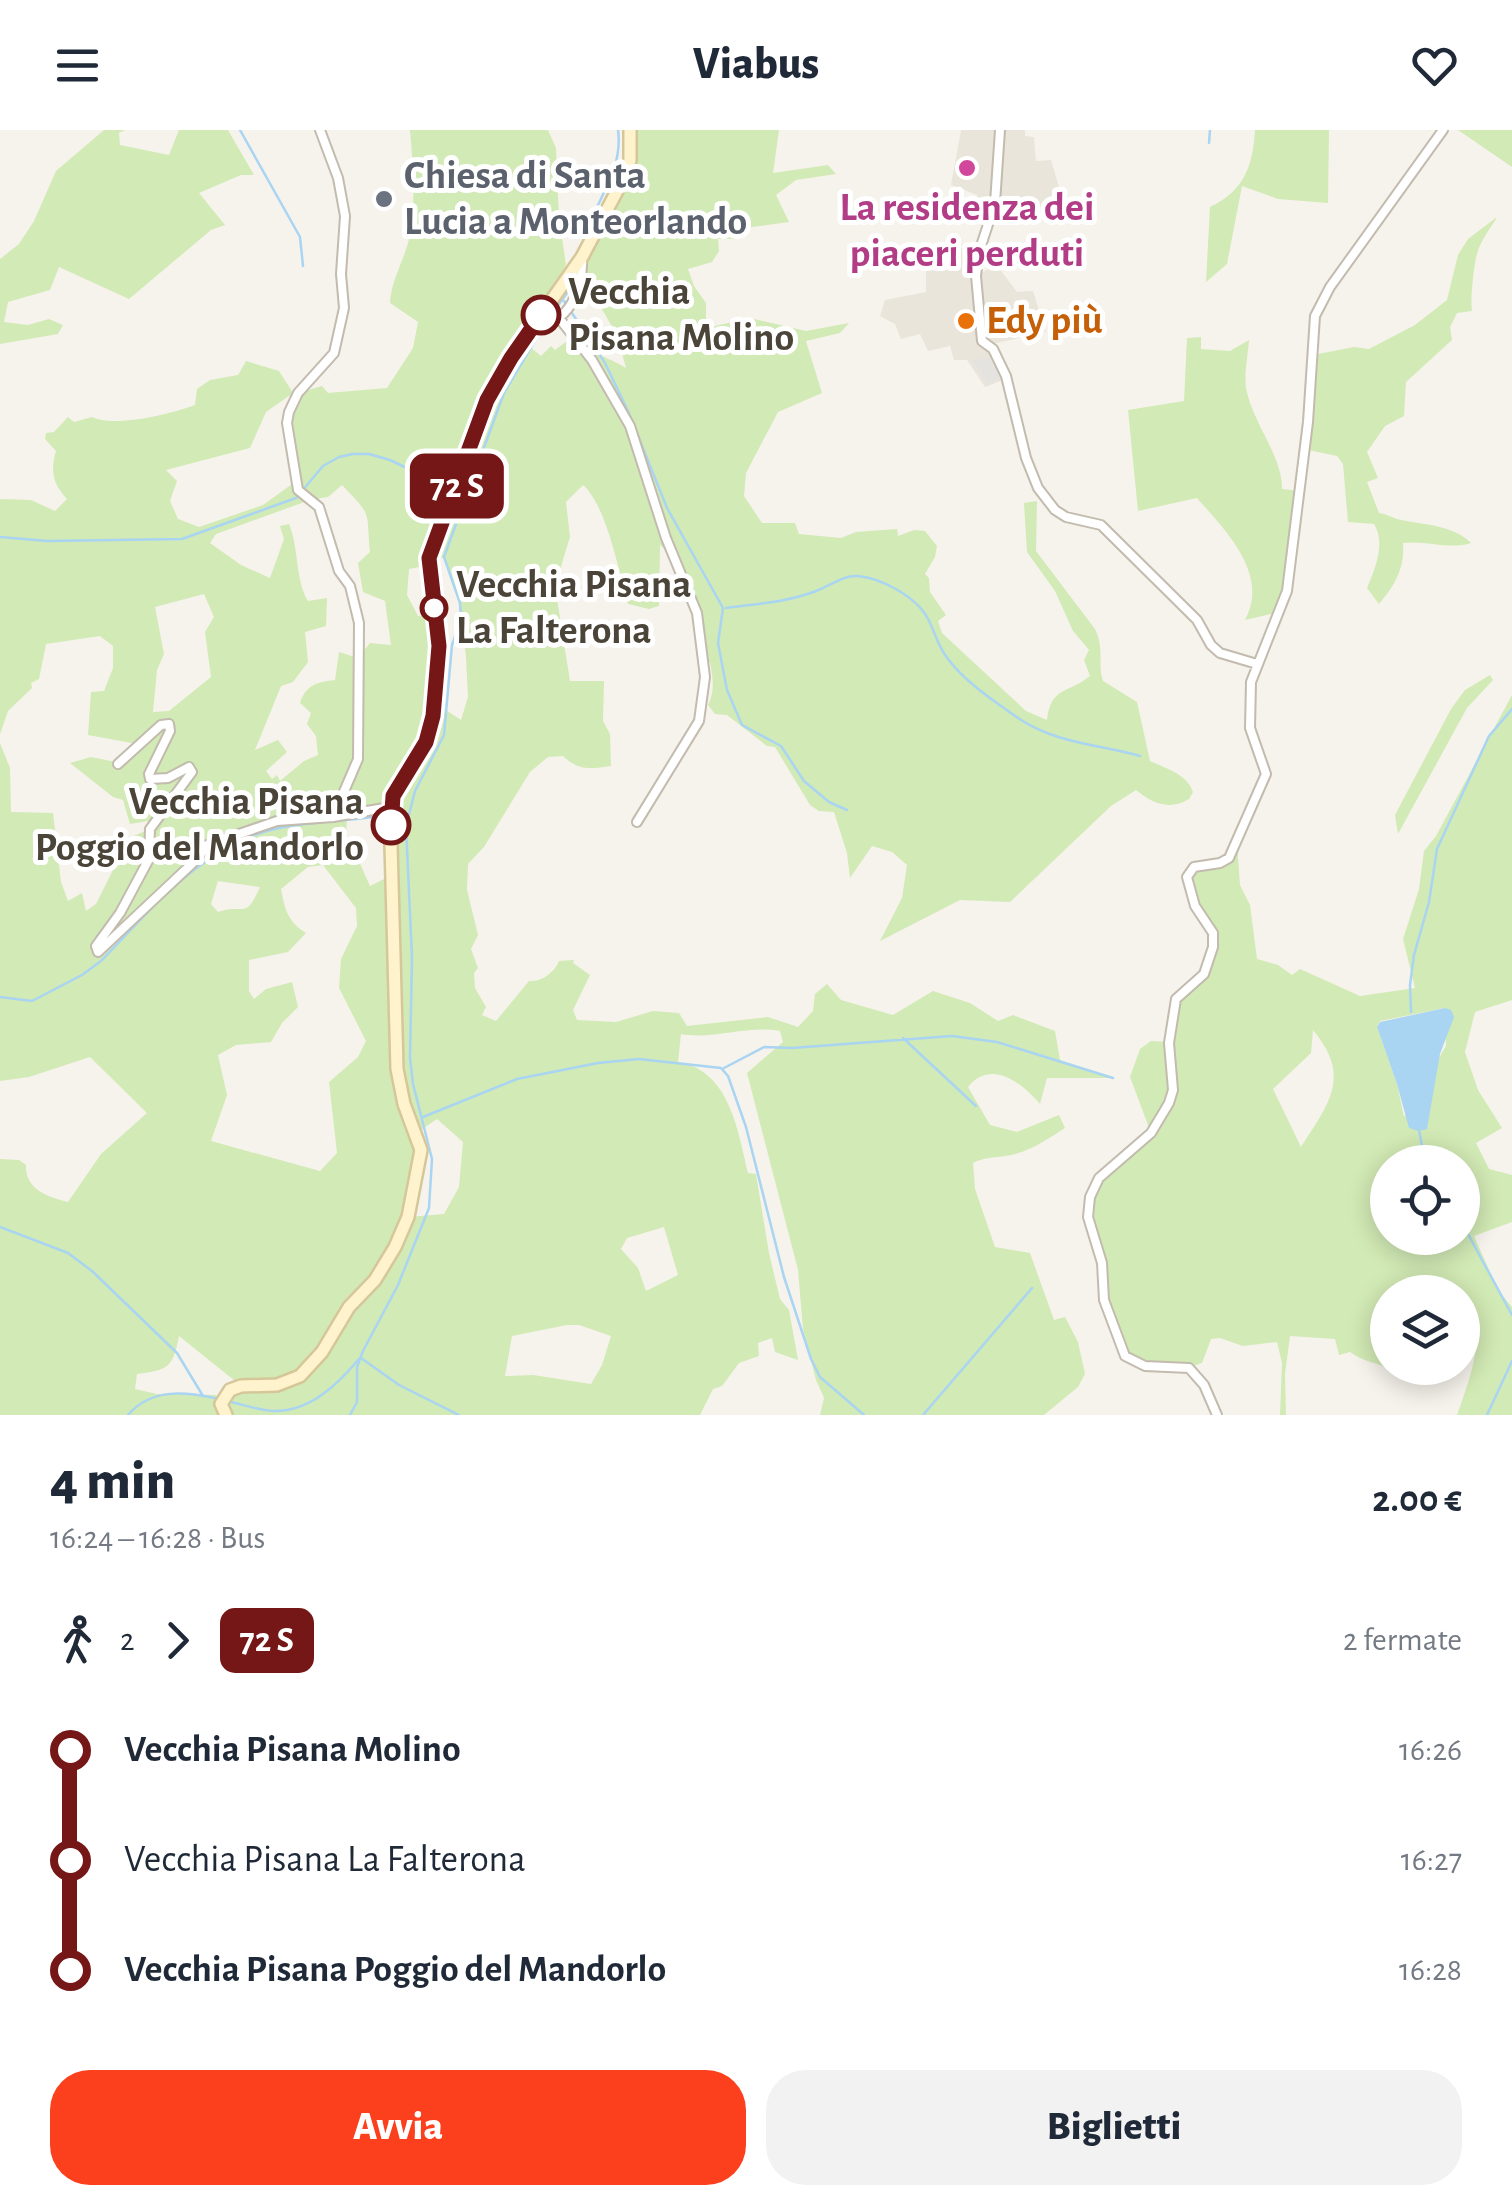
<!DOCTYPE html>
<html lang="it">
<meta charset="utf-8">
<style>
body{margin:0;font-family:"Alegreya Sans",sans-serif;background:#f2f2f3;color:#1f2937;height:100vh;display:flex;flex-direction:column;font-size:38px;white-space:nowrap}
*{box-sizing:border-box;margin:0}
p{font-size:32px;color:#747a83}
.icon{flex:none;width:55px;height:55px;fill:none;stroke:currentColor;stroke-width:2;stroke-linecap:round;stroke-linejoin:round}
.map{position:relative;height:1285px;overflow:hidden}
.drawer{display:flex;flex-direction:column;background:#fff;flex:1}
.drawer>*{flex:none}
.badge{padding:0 20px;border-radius:15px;font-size:35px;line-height:65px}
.buttons{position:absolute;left:1370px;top:1015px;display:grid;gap:20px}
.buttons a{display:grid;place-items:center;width:110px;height:110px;border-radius:50%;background:#fff;box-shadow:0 5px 25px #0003;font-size:50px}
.map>.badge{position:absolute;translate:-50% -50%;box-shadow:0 0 0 5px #fff}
.legs{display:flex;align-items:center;gap:15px;height:110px;padding:0 50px;font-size:32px}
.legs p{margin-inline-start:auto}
.headline{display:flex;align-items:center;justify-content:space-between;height:170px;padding:0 50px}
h1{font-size:55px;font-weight:800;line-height:75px}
.cta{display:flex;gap:20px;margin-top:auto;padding:20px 50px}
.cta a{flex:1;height:115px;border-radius:40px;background:#fc3f1d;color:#fff;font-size:40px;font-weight:800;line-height:115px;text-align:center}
.cta a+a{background:#f2f2f3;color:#1f2937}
ul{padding:0 50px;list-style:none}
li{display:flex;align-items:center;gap:35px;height:110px;font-size:38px}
li i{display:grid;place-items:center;width:15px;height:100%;margin:0 12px;background:currentColor}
li i::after{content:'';width:25px;height:25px;margin:-12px;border:8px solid;border-radius:50%;background:#fff}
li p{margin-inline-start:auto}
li:first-child i{background:linear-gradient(#0000 50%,currentColor 0)}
li:last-child i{background:linear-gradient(currentColor 50%,#0000 0)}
header{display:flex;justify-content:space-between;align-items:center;height:130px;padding:0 50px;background:#fff;font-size:45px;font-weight:800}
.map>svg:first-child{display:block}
.residential{fill:#eae5da}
.green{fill:#d2eab5;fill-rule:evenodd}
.parking{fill:#e5e3e0}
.water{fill:#a9d4f2}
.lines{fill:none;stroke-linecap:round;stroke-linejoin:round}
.stream{stroke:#a9d4f2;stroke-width:2.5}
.street-casing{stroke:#c2bbae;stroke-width:12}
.secondary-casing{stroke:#d6c79b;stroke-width:16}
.street{stroke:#fff;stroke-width:8}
.secondary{stroke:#fff3cd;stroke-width:11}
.line-1-casing{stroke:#fff;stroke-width:22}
.line-1{stroke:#751617;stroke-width:15}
.hotel-dot{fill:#d1479c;stroke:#fff;stroke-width:4}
.worship-dot{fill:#6b7280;stroke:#fff;stroke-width:4}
.stop-1-dot{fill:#fff;stroke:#751617;stroke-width:5}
.food-dot{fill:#e8710a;stroke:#fff;stroke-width:4}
.labels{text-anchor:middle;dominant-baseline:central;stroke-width:10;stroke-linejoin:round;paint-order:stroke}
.worship-label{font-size:40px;font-weight:bold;fill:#5b616d;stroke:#fff;text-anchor:start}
.hotel-label{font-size:40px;font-weight:bold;fill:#b23c85;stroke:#fff}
.stop-label{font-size:40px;font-weight:bold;fill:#4b4439;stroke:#fff;text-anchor:start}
.food-label{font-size:40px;font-weight:bold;fill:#c56008;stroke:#fff;text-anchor:start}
</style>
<header><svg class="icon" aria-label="menu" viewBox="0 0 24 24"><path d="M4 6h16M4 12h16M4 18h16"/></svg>Viabus<svg class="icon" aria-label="heart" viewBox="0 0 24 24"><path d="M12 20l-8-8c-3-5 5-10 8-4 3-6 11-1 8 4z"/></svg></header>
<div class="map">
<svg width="1512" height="1285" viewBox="0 0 1512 1285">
<rect width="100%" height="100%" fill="#f6f3ec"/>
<path class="residential" d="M961,0H1025V6L1034,7L1036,31L1051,30L1062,67L1072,84L1006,86L993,79L976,78L977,65L951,55Z
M960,118L979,119L978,145L996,134L1017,162L1033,161L1046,202L987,215L1006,249L985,257L967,230H954L950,216L928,221L920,204L901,209L895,194L880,186L885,170L926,162V141L960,139Z"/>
<path class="green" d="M104,0H125L119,3L120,15L169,25L179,0H228L254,45H241L199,63L225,95L211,100L129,169L59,137L50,160L8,172L4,192L28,195L49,189L63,195L58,204L0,214V129L19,114L34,91L56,41Z
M410,0H548L556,18L559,88L566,135L523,211L541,226L551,216L555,220L574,206C586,222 608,227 626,238L617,205L597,171L582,127L626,44L630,0H779L773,43L828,35L836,44L796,50L776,65L789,92L752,97L737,109H718L719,121L712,132L688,139L694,156L706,173V198L750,188L806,201L849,193L840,203L806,211L822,263L778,282L746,343L744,366L762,393H795L799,404L841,408L856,402L897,399L898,406L914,400L925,401L937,416L935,427L925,444L929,448L930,462L946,485L938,491L942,503L1026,581L1047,590C1051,556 1068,564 1090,546L1084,530L1089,520L1073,501L1055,461L1027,422L1024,373L1037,371L1036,421L1095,499C1105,520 1097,534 1103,551L1137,572L1150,631C1167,639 1187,644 1193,662L1189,669C1169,681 1152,673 1136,660L1111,676L1010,772L960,770L880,811L902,768L907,735L892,722L872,716L850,748L847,723L834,682L819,681L810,675L775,617L767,616L727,585L715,584L708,575C715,561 713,548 710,533L705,532C698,492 693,442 660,415L659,476L649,479L628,474C619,443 607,376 583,355L566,372L570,407L555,456L570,551H604L603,591L610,604L611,636C590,639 579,641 563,626L548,627L530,642L484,717L468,734L467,760L478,805L471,819L478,838L474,843L475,858L486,877L482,885L496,891L529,851C542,852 554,843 559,831L574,830L573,833L590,845L573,880L577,890L616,892L653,881L679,883L687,896L768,887L798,897L813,881L815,864L827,854L841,870L893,885L933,861L970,873L998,891L1013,885L1055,901L1060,930L1113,948H1047L1040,974C1023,954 991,928 968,957L990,995L1017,1002L1059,985L1065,998C1048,1009 1026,1024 1005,1026C992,1028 985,1027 973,1033L975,1059L995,1117L1030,1123L1054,1190L1065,1187L1078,1212L1085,1244L1078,1257L1044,1285H820L824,1268L816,1250L803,1199L798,1140L747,943L783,912L780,901C747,895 713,910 681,904L678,932C729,940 738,1000 748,1043L756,1044L769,1123L780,1169L789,1180L798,1230L775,1222L772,1208L758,1213L759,1226L739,1233L722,1256L713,1259L700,1285H0V1029L19,1030L26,1035C25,1059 47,1067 68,1072L101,1024L147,983L90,927L29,947L0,951V613L10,638L11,682L53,683L61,752L68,771L82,763L86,781L96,774L129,708L150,699L154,690L130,694L123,670L113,667L70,633L91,627L116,632L137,614L88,605L91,562L104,561L113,538V516L100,506L46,514L39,549L31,553L32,558L8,581L0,604V369L31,370L55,381L67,369C53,354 50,341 56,321L45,309L46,303L54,302L68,287L74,292L92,287C114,298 171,284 195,275L197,259L210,250L238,245L246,231L279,241L293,263L266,282L250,318L166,340L177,351L170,371L178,389L199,397L263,375L295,352L287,293L298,263L322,256L328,263L387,258L413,218L418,192L390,173C391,149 406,128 410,104C416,70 413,35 410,0ZM342,355C373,387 366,380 370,422L358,433L363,462L385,471L391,515L370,513L358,528L339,522L335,550C317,552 306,555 300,573L311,583L307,594L316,606L318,625L304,631L280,651L277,645L272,649L266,641L287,622L278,610L255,620L281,556L293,552L308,532L305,502L326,496L327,468L308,471C295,450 299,417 289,394L280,396L284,409L270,448L241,435L210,413L216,404L310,370L328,367ZM430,428H444L460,473L466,527L468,567L461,590L435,573V485L418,486L407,465L409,439L429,435ZM204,464L214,487L205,502L211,547L169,581L153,582L157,540L164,524L155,477ZM390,677L392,745L370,756L354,720L346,711L347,684ZM323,735L356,778L357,796L341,829L339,858L366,911L358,927L329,952L337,1023L320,1041L211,1011L227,965L218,925L236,915L271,912L282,893L298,877L292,852L266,859L254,869L249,861V830L288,822L306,803C287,791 285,779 281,759L308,737ZM218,751L260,757C245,791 245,773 218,782L211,774ZM437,989L463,1012L459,1057L444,1084L409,1087L421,1020L415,1004ZM664,1097L678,1145L646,1161L638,1138L621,1119L627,1108ZM567,1195H579L611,1206L602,1235L591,1254L533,1245L505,1246L512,1206ZM179,1206L240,1255L221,1273L216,1265L157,1264L135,1259L137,1244C169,1240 173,1237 179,1206Z
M1255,0H1329L1328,73L1278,69L1242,56L1227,134L1206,152L1210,77C1244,61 1253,36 1255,0Z
M1458,0H1512V37Z
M1497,87C1491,98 1480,111 1477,124C1474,133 1470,172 1472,181L1457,183L1450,197L1452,210L1406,252L1404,286L1385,296L1367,322L1378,348L1367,352L1379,383C1388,384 1393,389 1402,390C1425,395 1453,395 1471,413C1451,420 1425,410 1403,413C1405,438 1395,455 1379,474L1367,458C1375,439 1386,413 1374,394L1348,392L1343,334L1337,326L1304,319L1313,225L1354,217L1369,219L1415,195L1447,170L1458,125L1468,109Z
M1201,207V219L1230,221L1249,210C1248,225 1244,243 1246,258C1252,292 1283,327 1282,359L1299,361L1280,482L1245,490C1270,444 1225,400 1197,368L1138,381L1128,280L1184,271L1187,208Z
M1490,545L1493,550L1467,578L1398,704L1395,685L1451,579L1465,560Z
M1512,565V870L1475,882L1465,922L1478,960L1502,998L1476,1013L1489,1039L1512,1045V1092L1474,1106L1498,1160L1512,1177V1285H1457C1470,1248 1484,1212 1473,1173L1463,1179L1462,1162H1388V1238H1396L1395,1242C1379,1232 1367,1234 1350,1222L1339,1225L1335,1209L1290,1206L1285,1244L1286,1285H1280L1282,1233L1277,1212L1243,1216L1220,1208L1211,1209L1202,1233C1177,1243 1148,1237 1125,1226L1110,1192L1102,1133L1092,1105L1090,1067L1099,1048L1151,1003L1130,947L1140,919L1151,911L1169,912L1176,869L1204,844L1213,803L1195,776L1189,742L1219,733L1237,713L1240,755L1250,775L1257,829L1278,835L1292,845L1300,839L1360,866L1415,858L1403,809L1419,759L1424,721L1436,706ZM1445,878L1446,916L1404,987L1397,954L1377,897L1380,891ZM1313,900C1352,947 1329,973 1301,1017L1273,959L1311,923ZM1388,1032H1462V1108H1388Z"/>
<path class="parking" d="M993,228L1003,248L987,254L972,230Z"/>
<path class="water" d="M1445,878L1451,880L1454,887L1440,924L1427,999L1419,1001L1409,998L1397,954L1377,897L1380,892Z"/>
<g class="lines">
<path class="stream" d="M240,0L300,107L303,136
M1209,13L1210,0
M582,117C591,75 624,44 618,0
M564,171L605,233L628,281L667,378L723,478L718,513L727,560L742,595L781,616L804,651L829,672L847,680
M547,190L573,155L576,144
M0,407L47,411L182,409L296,368L323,336L339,327L353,324H369L390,330L421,345L449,353
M726,478C756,474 788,472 816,461C830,456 843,445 858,446C881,448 917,467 928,489C935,502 938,517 948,529C966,553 994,571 1018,588C1057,614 1097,614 1140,626
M0,867L32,871L82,845L101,831C152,779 204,713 279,698C315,691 352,691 388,685
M1411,882L1410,855L1414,825L1429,772L1437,719L1489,606L1512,579
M903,908L976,976
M724,938L764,917L792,918L952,906L997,912L1113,948
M423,987L517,949L598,933L639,929L721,938L728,946L746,997L784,1147L811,1229L820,1247L864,1285
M1419,1000L1425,1032
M1462,1093L1512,1185
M0,1097L68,1123L92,1141L177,1223L203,1266
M361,1228L399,1255L459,1285
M227,1271C241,1274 258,1280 273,1281C310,1282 338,1254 359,1229
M128,1285C152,1257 187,1262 219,1269
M350,1285L357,1272V1237L363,1221L398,1155L429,1078L432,1029L413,954L410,928L412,827L406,696L415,661L444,605L452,515L461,489L460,473L444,427L504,263L543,197
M923,1285L1032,1158
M1487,1285L1512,1231"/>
<defs>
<path id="street" d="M320,0L338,48L345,86L341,144L344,178L334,223L298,263L289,282L287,293L298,360L319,377L339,441L350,456L359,493L358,629L333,687
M1000,0L995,73L979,122L976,146L982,211L993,219L1006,246L1026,328L1038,358L1055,380L1066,387L1101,395L1197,490L1211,515L1220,523L1257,534
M559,188L592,230L630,296L666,408L697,483L705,547L699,591L637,692
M535,194C569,196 583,158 582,130
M118,634L161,595L169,594L170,601L149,644L150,649L168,648L189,637L192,642L150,699L149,729L120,783L96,816L98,822L197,729L207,715L277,691L333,687L390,677
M1217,1285L1204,1255L1189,1238L1145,1236L1125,1226L1104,1170L1102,1133L1088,1087L1090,1067L1099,1048L1151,1003L1169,973L1173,960L1169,913L1176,869L1204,844L1213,817V803L1195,776L1187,747L1194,737L1220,733L1229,728L1266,644L1250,598L1251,552L1287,461L1308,292L1315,186L1330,157L1443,0"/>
<path id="secondary" d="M226,1285L221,1274L230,1260L241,1256L277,1255L300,1246L322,1222L349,1177L375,1150L395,1117L408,1087L421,1020L404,974L397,939L390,677L399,655L431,599L440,529L429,428L479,290L511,228L582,127L626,44L630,30V0"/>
</defs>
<use href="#street" class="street-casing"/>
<use href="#secondary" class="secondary-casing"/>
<use href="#street" class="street"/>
<use href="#secondary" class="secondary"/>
</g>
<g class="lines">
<defs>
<path id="line-1" d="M391,695L393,666L426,612L433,586L439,516L429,428L487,270L511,228L541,185"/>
</defs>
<use href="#line-1" class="line-1-casing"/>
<use href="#line-1" class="line-1"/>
</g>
<circle class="hotel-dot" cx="967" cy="38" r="10"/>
<circle class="worship-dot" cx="384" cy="69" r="10"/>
<g class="stop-1-dot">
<circle cx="541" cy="185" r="18"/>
<circle cx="434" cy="478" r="12"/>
<circle cx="391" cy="695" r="18"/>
</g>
<circle class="food-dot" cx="966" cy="191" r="10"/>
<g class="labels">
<g class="worship-label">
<text x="404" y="46">Chiesa di Santa<tspan x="404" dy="46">Lucia a Monteorlando</tspan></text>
</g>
<g class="hotel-label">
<text x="967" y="78">La residenza dei<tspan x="967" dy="46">piaceri perduti</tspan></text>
</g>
<g class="stop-label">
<text x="568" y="162">Vecchia<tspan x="568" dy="46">Pisana Molino</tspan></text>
<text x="456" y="455">Vecchia Pisana<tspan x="456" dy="46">La Falterona</tspan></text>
<text x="364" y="672" text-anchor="end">Vecchia Pisana<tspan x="364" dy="46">Poggio del Mandorlo</tspan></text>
</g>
<g class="food-label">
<text x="986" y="191">Edy più</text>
</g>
</g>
</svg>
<div class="buttons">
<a><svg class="icon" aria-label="locate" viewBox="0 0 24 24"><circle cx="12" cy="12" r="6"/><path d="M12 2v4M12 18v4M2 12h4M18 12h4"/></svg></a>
<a><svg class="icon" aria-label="layers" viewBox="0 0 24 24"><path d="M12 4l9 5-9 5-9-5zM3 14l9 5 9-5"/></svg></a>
</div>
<b class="badge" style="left:457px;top:356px;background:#751617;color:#fff">72 S</b>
</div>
<section class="drawer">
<div class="headline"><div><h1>4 min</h1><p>16:24 – 16:28 · Bus</p></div><b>2.00 €</b></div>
<div class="legs"><svg class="icon" aria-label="walk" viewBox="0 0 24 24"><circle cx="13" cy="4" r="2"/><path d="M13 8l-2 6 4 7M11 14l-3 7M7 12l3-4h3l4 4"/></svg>2<svg class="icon" aria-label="forward" viewBox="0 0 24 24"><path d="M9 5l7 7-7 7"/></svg><b class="badge" style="background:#751617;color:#fff">72 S</b><p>2 fermate</p></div>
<ul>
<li><i style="color:#751617"></i><b>Vecchia Pisana Molino</b><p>16:26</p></li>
<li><i style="color:#751617"></i><span>Vecchia Pisana La Falterona</span><p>16:27</p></li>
<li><i style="color:#751617"></i><b>Vecchia Pisana Poggio del Mandorlo</b><p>16:28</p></li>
</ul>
<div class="cta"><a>Avvia</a><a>Biglietti</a></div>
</section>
